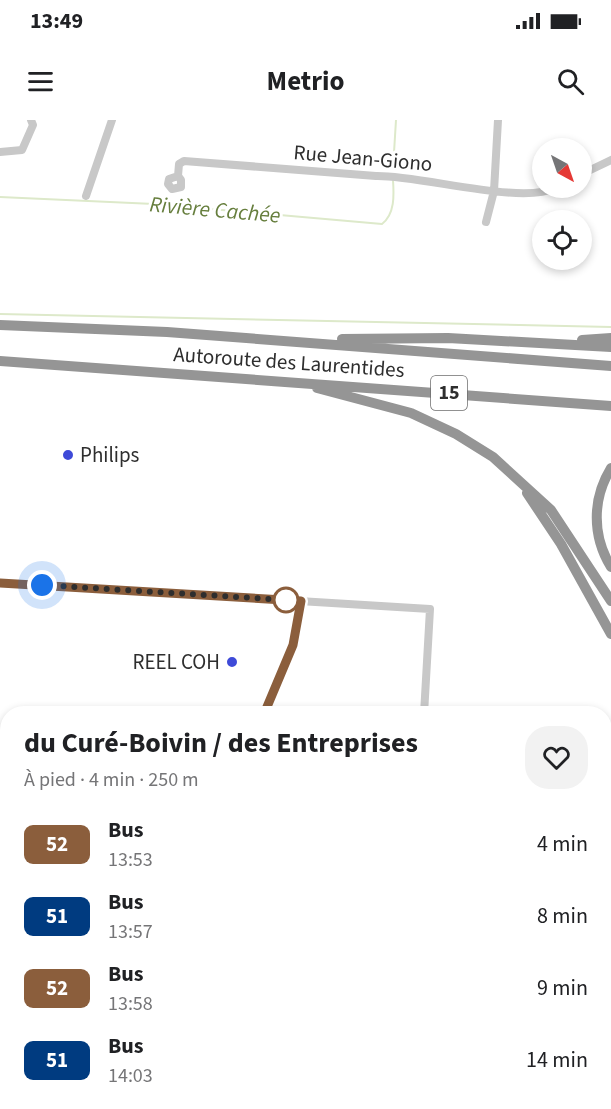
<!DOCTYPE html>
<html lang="fr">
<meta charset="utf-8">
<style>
body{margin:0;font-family:"Source Sans 3",sans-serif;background:#f2f2f2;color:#202124;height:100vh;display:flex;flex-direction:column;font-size:22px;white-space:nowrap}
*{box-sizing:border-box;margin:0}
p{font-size:20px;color:#757577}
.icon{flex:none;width:33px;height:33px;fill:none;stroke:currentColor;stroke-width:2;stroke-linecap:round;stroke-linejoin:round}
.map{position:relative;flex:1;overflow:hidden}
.details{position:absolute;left:0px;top:586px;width:612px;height:404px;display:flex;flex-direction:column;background:#fff;border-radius:24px 24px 0 0;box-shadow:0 3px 9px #0003}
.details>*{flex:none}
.badge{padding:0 12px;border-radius:9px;font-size:21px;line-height:39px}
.needle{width:39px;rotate:140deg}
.fabs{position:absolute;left:532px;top:18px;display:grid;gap:12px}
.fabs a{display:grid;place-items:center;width:60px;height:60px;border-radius:50%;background:#fff;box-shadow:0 3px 9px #0003;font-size:30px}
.you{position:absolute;width:30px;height:30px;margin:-15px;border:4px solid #fff;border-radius:50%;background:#1a73e8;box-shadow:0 0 0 9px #1a73e833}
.map>.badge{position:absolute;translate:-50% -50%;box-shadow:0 0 0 3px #fff}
.round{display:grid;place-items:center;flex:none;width:63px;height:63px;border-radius:24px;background:#f2f2f2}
.overview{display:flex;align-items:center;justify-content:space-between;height:102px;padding:0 24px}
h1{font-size:28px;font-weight:700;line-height:45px}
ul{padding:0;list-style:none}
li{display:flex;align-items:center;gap:18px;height:72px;padding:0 24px}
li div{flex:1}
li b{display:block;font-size:22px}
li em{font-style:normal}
li .badge{min-width:66px;font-weight:700;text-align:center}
.status{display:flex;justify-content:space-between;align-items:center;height:42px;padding:0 30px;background:#fff;direction:ltr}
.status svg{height:16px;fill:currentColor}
header{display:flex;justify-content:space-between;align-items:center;height:78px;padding:0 24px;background:#fff;font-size:27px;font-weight:700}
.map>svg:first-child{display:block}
.forest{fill:url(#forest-crowns)}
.pitch{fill:#eadde4}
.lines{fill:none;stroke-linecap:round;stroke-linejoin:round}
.stream{stroke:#dde9ca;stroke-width:2}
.minor{stroke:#c8c8c8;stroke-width:8}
.highway{stroke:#959595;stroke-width:10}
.line-casing{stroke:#fff;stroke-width:14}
.line{stroke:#8b5e3c;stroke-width:9}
.walk{stroke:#2e2e2e;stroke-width:6;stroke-dasharray:0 10.8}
.poi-dot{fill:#3e4ad8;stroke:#fff;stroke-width:2}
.stop-dot{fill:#fff;stroke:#8b5e3c;stroke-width:3}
.labels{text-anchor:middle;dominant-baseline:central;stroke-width:6;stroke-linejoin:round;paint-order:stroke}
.shield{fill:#fff;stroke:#6d6d6d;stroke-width:1.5}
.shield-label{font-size:20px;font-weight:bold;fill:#2e2e2e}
.street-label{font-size:21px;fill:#2e2e2e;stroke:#fff}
.poi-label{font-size:21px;fill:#2e2e2e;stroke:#fff;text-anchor:start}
.water-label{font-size:22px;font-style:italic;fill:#667e3d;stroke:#fff}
</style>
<div class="status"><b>13:49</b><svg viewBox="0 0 49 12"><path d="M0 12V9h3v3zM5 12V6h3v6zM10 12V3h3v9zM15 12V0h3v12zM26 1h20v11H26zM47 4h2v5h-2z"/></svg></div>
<header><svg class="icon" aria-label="menu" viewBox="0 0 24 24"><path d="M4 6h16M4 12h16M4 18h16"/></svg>Metrio<svg class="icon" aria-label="search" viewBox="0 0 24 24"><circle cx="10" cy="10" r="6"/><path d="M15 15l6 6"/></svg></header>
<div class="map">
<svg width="611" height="989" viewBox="0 0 611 989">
<defs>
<pattern id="forest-crowns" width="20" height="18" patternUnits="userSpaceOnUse" patternTransform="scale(1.5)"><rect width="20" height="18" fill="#eadde4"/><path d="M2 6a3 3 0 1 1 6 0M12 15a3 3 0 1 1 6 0" fill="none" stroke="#c9bec4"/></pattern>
</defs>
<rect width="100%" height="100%" fill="#fff"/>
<path class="forest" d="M518,982L590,983L599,989H513Z
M408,983V982L435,983L431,989H408Z"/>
<path class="pitch" d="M529,983H576V989H520Z"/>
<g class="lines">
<path class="stream" d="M393,49L396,0
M0,77L154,84L382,104C395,94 394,75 393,60
M0,194L611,207"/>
<path class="minor" d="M0,32L22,30L33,5L31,0
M582,54L611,40
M178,56L169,59L168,64L172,69L181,67V60L178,56L179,44L184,41L376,56C420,55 521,85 555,68
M86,76L112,0
M486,102L494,71L498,0
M0,463L430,489L424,594
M264,594C283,558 298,521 301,481
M0,668L6,676L3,739L8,751
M0,892L8,881
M64,989V982
M139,989V982
M215,989V982
M290,989L291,982
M368,989V982"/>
<path class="highway" d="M0,205L167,212L611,246
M342,219L448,218L611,227
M582,220L611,218
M0,241L611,286
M317,268L411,293L456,314L493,337L551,390L611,481
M611,348C592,379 592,416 611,447
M527,373L561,424L611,514
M604,793L611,782
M604,806L611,798
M604,826L611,817
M464,989L469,982
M480,989L485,982"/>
</g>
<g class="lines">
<defs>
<path id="line" d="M0,463L301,481L293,525L264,594"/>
</defs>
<use href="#line" class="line-casing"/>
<use href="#line" class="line"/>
<path class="walk" d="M42,465L286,480"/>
</g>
<g class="poi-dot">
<circle cx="68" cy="335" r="6"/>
<circle cx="232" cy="542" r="6"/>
</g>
<circle class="stop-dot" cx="286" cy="480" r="12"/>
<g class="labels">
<rect class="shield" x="431" y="256" width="36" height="34" rx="4.5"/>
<g class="shield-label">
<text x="449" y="273">15</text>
</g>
<g class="street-label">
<text transform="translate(363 38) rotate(5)">Rue Jean-Giono</text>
<text transform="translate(289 242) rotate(4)">Autoroute des Laurentides</text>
</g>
<g class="poi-label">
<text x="80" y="335">Philips</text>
<text x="220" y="542" text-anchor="end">REEL COH</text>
</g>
<g class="water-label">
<text transform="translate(215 90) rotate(5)">Rivière Cachée</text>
</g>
</g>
</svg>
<div class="fabs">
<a><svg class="needle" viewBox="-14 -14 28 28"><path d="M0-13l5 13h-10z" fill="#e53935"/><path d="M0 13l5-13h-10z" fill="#757577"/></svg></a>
<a><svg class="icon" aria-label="locate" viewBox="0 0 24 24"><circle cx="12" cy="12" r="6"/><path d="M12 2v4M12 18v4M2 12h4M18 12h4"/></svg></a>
</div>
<div class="you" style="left:42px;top:465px"></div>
<section class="details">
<div class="overview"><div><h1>du Curé-Boivin / des Entreprises</h1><p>À pied · 4 min · 250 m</p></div><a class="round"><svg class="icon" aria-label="heart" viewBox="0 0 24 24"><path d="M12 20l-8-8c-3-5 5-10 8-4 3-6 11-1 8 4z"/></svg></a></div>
<ul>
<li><span class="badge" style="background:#8b5e3c;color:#fff">52</span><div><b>Bus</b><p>13:53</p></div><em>4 min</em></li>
<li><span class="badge" style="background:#003b80;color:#fff">51</span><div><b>Bus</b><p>13:57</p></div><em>8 min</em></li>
<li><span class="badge" style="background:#8b5e3c;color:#fff">52</span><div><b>Bus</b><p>13:58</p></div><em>9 min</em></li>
<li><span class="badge" style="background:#003b80;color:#fff">51</span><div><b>Bus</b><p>14:03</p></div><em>14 min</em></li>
</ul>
</section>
</div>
